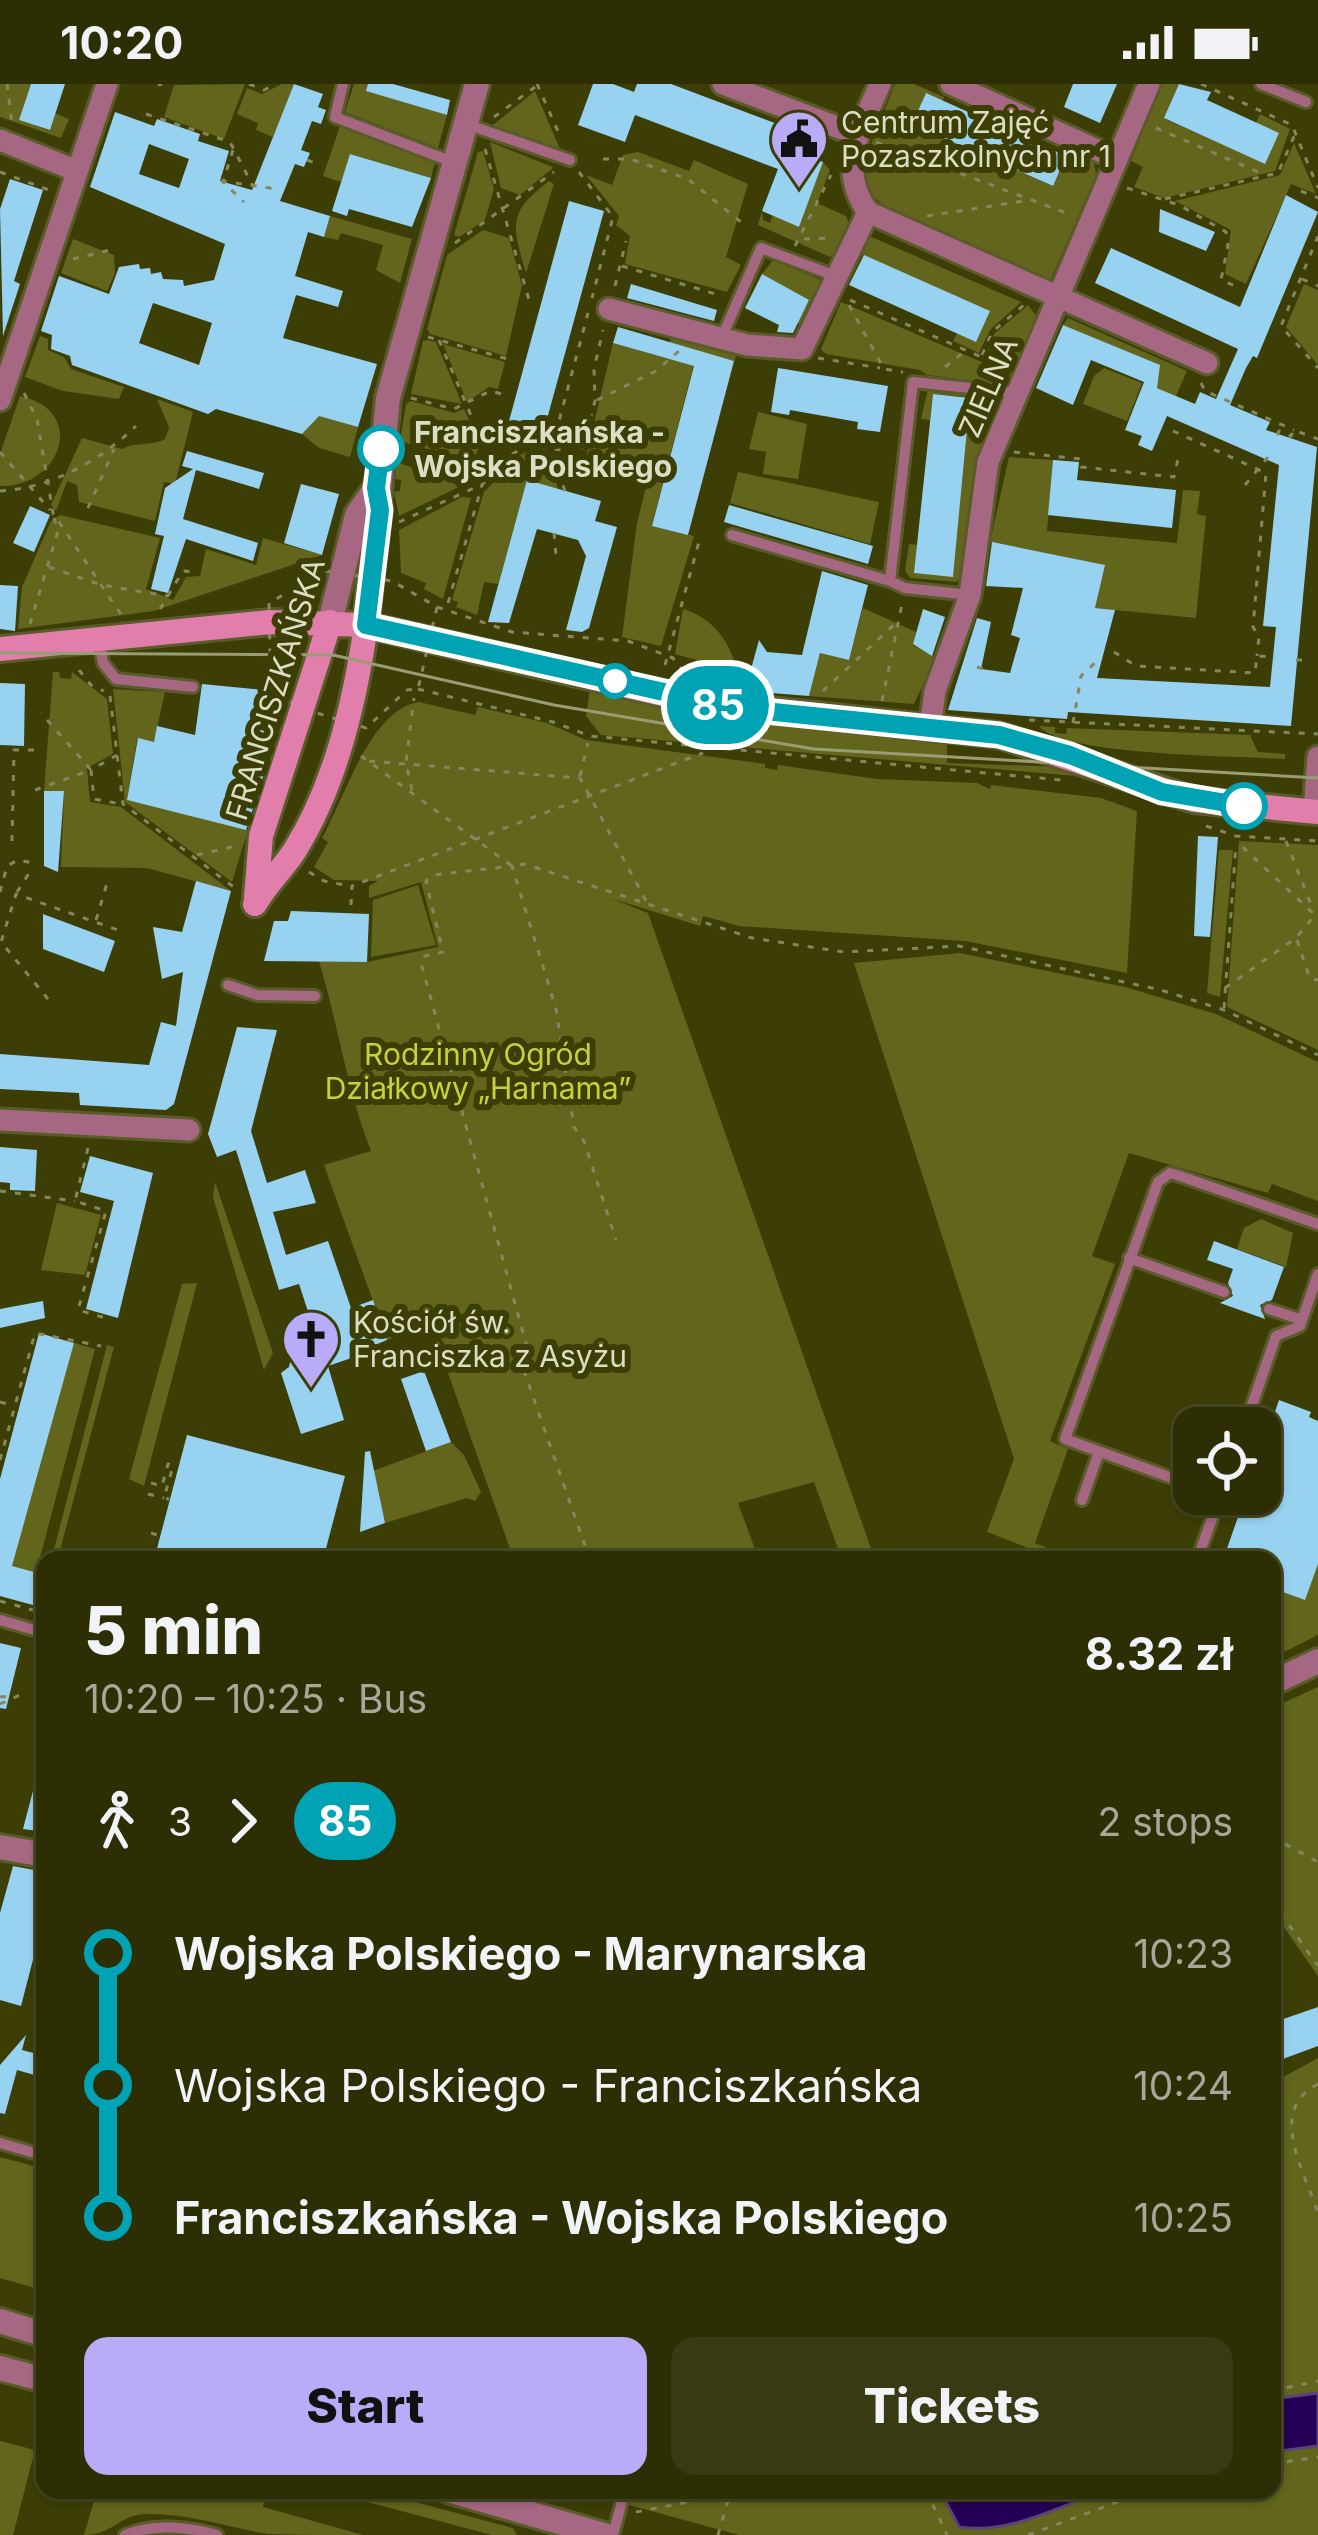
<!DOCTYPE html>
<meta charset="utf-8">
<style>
body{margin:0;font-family:Inter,sans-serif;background:#393a13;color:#f1f3f6;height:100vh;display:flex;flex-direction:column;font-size:45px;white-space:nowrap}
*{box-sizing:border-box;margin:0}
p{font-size:39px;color:#a7a89a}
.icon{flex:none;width:66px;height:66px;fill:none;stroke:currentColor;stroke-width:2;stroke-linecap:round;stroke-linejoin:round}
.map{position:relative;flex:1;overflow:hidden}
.panel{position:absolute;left:36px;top:1467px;width:1245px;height:948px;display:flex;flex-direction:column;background:#2d2e04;border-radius:24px;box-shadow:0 3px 9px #0004,0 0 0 3px #484a26}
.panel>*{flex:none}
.badge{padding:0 24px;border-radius:39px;font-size:42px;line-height:78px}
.buttons{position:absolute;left:1173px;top:1323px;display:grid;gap:24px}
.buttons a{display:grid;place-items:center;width:108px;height:108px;border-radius:24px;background:#2d2e04;box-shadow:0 3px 9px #0004,0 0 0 3px #484a26;font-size:60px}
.map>.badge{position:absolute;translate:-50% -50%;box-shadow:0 0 0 6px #fff}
.legs{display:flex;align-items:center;gap:18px;height:132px;padding:0 48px;font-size:39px}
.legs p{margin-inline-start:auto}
.head{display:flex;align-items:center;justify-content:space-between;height:204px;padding:0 48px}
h1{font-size:66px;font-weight:800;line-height:90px}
.cta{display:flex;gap:24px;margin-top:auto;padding:24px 48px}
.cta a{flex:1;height:138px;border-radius:24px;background:#b9abf7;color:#111;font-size:48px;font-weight:800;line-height:138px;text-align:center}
.cta a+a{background:#393a13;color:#f1f3f6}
ul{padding:0 48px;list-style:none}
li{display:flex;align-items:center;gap:42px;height:132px;font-size:45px}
li i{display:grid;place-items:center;width:18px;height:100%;margin:0 15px;background:currentColor}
li i::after{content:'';width:30px;height:30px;margin:-15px;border:9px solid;border-radius:50%;background:#2d2e04}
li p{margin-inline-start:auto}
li:first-child i{background:linear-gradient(#0000 50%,currentColor 0)}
li:last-child i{background:linear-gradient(currentColor 50%,#0000 0)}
.status{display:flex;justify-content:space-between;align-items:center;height:84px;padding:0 60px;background:#2d2e04;direction:ltr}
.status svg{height:33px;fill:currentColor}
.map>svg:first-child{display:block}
.green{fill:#62651b}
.water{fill:#240056;stroke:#5b4376;stroke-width:3}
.building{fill:#98d2f1;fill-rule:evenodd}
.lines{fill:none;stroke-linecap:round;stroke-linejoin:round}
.service-casing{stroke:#595b28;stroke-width:16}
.minor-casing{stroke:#595b28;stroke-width:27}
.tertiary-casing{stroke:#595b28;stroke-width:30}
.secondary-casing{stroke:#595b28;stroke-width:30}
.path{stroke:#85885d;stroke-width:3;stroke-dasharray:6 9;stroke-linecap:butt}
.service{stroke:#a66783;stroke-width:10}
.minor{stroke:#a66783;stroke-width:21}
.tertiary{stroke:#a66783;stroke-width:24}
.secondary{stroke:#e17eab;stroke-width:24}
.tram{stroke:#999c74;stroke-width:3}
.line-1-casing{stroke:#fff;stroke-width:27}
.line-1{stroke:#00a3b4;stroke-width:18}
.stop-1-dot{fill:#fff;stroke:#00a3b4;stroke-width:6}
.labels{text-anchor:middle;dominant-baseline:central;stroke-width:12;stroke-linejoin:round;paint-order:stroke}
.poi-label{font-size:30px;fill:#dbdec2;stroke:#3c3e06;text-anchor:start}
.street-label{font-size:30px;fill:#dbdec2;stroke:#3c3e06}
.stop-label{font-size:30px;font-weight:bold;fill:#dbdec2;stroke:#3c3e06;text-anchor:start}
.park-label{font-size:30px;fill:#c9d03a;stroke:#3c3e06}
</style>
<div class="status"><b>10:20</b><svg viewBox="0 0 49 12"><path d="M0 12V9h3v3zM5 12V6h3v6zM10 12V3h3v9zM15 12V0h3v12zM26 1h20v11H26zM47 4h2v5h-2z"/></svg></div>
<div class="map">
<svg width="1318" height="2451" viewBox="0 0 1318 2451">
<rect width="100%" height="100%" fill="#3c3e06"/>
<path class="green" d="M0,0H31L19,36L49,46L55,29L69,35L61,54L0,33Z
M245,0L224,55L164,33L174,1Z
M282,0H294L273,53L256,46L258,39L237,30L247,4L262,10Z
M354,0H369L367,7L447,31L438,64L345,28Z
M895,0H914L944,13L943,17L925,10L913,40L1052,102L1070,68L1094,79L1096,91L1050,197L891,126L866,108L864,78Z
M1162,0H1179L1165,35L1264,79L1256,39L1260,30L1290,45L1275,87L1164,114L1134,103L1143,83L1131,77Z
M535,7L560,65L558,68L494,45L493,41Z
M340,42L435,78L431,94L351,70L341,98L323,92Z
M490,58L553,83L552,85L520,111L501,104Z
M1294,59L1316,110L1291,100L1246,200L1225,190L1231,146L1175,117L1280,91Z
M483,67L494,105L485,136L459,153L454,151L478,68Z
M638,68L689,87L694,76L748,100L726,173L741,181L727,208L625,180L630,152L616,141L619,132L586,91L612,101L623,71Z
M823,78L830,86L817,119L846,132L850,142L839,168L830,173L758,141L762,127L763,136L770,139L773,131L799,143Z
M549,97L554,100L526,189C512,141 507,129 549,97Z
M330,132L412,155L400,199L376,186L383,161L341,149L338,156L324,153Z
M483,146L509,154L522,201L506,272L430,250L427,245L447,171Z
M867,151L1021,218L990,246L979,269L953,257L957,249L976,257L989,227L856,168Z
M73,155L114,171L115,189L107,207L61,189Z
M773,176L823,197L807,244L796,238L809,217L762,190Z
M1304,200L1318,206V281L1286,243Z
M841,218L1012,291L1008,301L927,291L920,286L826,270L821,265Z
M1028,221L1038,234L1014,283L986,271L994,250Z
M1068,234L1187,287L1176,312L1151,301L1159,281L1063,241Z
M672,251L738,268L734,277L697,268L652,441L694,452L661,562L622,553L637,439L650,387L610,373L585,377L613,259L665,274Z
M40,252L48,255V266L64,273L71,285L124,303L119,315L63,307L25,293Z
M427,256L436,258L462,320L411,310L423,257Z
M443,260L505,278L498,305L489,303L467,318Z
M1104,284L1142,299L1127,337L1083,320L1094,292Z
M928,305L1002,316L976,381L962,494L956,498L910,494L905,487L909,460L917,461L915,489L953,492L970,313L933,310L930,336L921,335Z
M20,312C89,327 60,404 0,402V370Z
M157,315L193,328L175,400L164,398L155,437L79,418L77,401L67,397L56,427L51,421L82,354L122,365C137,357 150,363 165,355L169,343Z
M411,317L454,329L464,325L475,350L485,354L474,373L464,376L400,357L406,320Z
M758,328L807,340L798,395L763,390L766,368L749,365Z
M314,330L358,343L350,373L319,364L302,350Z
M527,367L552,382L558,405L527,397L498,500L484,498L477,531L456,523L458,518L452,516L484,408C500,393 507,378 527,367Z
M1009,373L1053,376L1047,447L1177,459L1183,406L1200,407L1197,430L1206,432L1196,534L1095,524L1104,481L990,458Z
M397,378L461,402L399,432L394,408L400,407L401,396L395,395Z
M738,388L879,418L870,460L730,419Z
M462,413L471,414L443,515L424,505L426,499L401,489L399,446Z
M60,431L160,454L146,505L173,516L186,493L200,492L206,465L256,481L263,454L322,471L154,527L18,545L22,503L51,437Z
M863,524L916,548L913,561L936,573L914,620L809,612L820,569L849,575Z
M683,525C713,534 730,557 737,587L675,570Z
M53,588H59L60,594L71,595L72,588L107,615L113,670L87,684L90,718L121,723L231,807L147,784L61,783L64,708L44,707Z
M113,605L165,608L154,658L137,655L127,716L248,746L232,798L125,718Z
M590,605L750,639L947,656V679L1064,683L1087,693L601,651L586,632Z
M419,618L475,631L478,623L547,639L586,656L765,680V684L777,686L778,681L877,695L977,699L990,705L991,701L1101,714L1137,727L1127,889L965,857L739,842L703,832L700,842L610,814L648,829L875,1476H842L814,1398L738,1419L759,1476H514L431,1241L387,1256L324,1081L371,1067C347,1006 338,940 319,877L367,878L438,863L421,798L369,814V802L378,797L334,796L314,783L328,758L322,754C344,716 370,625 419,618Z
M1039,642L1055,643V649L1066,650L1067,644L1250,651L1258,668L1285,670V675C1240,672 1061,672 1039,642Z
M1239,757L1318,761V966L1227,923Z
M1219,766H1233L1220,913L1207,909Z
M418,801L436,861L371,873L373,816Z
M960,869L1125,903L1216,930L1318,978V1117L1272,1100L1268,1109L1129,1069L1092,1172L1115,1180L1050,1357L1068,1365L1035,1459L1077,1476H1024L1028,1464L987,1448L1014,1375L854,879Z
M215,1098L273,1269L264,1286L213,1113Z
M57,1119L101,1131L85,1191L41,1186Z
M1261,1135L1293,1149L1286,1183L1237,1165L1244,1144Z
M197,1199L144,1402L129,1395L182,1200Z
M74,1259L95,1265L36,1489L6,1481Z
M107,1261L114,1263L58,1474L52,1473Z
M451,1358L464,1371L481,1408L475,1417L467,1414L385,1439L373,1387Z
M1318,1480V1551L1272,1574V1504Z
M1318,1603V1892L1272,1826V1624Z
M1318,1974V2451H739L629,2421L633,2406H1272V1999Z
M0,2073L45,2085V2207L0,2194Z
M0,2357L35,2366L13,2451H0Z
M84,2406H134L169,2415L172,2406H266L263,2423L363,2451C332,2451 298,2451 268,2450C226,2443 188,2429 145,2430C119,2431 113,2451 84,2451L94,2417L82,2413Z
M322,2406H370L513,2444L517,2451H492Z"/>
<path class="water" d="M1318,2309V2362L1272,2368V2315Z
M946,2406H1107C1059,2422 1010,2451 959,2443L944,2414Z"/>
<path class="building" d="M31,0H65L50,46L19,36Z
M294,0L323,10L318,23L326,26L321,40L312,37L301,66L310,69L304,83L295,80L280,117L330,132L324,153L308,148L295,192L343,207L338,223L296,211L283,254L377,280L358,343L319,332L302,350L216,325L208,330L72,281L70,272L51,265L52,251L41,247L59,192L109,210L119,183L139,180L140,185L150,184L151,190L161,188L163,195L183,196L184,202L214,196L225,160L90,103L115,28L154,42L157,35L200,50L198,57L229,67L220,97L252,106ZM149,60L189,75L179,104L139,90ZM153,219L212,239L199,281L139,259Z
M368,0H393L450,16L447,31L366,7Z
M593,0H613L634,8L637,0H671L809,52L802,70L823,78L799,143L762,127L778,85L635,31L625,58L578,41Z
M1073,0H1117L1100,39L1064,23Z
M1179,0L1211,8L1207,16L1279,49L1265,80L1164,34Z
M926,9L1066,72L1053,102L912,40Z
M350,70L431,94L412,143L349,125L347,132L332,127Z
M10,95L43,106L14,197L20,200L3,252L0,125Z
M1286,111L1318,128L1257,274L1253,272L1246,284L1230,321L1270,338L1266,346L1317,363L1291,642L1068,628L1067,635L948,626L977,534L991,538L981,585L1010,589L1020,554L1011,551L1023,504L986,502L992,458L1105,481L1095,524L1115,526L1097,594L1270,603L1276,543L1263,542L1279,381L1167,332L1152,367L1138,361L1142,352L1125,346L1144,298L1091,276L1073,321L1036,304L1063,241L1160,281L1157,304L1195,320L1200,308L1216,315L1238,265L1095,199L1111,164L1240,223Z
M569,117L604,127L541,357L506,348Z
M1160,125L1215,148L1206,167L1159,148Z
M864,171L990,227L976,258L849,201Z
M762,190L809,216L793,249L777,248L779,241L745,224Z
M631,200L717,226L714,237L627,214Z
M618,243L734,277L688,451L652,442L694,282L613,259Z
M778,284L888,302L880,348L857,345L858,338L790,326L789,331L771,328Z
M933,310L970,314L953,493L914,489Z
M187,367L264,389L259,405L196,386L183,435L258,459L253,477L186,455L168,509L151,505L164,452L155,450L165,404L193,385L182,382Z
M1053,376L1079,378L1077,396L1176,406L1172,444L1048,431Z
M527,396L601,417L595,437L617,443L589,544L582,548L566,546L586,472L578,456L537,445L509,539L488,538Z
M301,400L339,410L322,471L284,459Z
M729,421L873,462L868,480L724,438Z
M30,422L50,431L34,468L13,459Z
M822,487L868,501L849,576L820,569L809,612L745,607L759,556L767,568L802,571Z
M0,501L18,502L15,547L0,545Z
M923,525L945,533L932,572L913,560Z
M0,599L25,600L24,662L0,661Z
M202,600L263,606L272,619L255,682L266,684L246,746L127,716L138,654L154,658L157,642L195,651Z
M44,707H64L58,788L44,782Z
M1198,752L1218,753L1210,853L1194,852Z
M196,797L231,807L174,1020L166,1026L80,1021L79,1009L0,1005V970L149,981L161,938L176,942L183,888L162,895L153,843L182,848Z
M291,827L369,830L367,878L264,877L274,837H288Z
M43,830L115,857L104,888L43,865Z
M237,943L277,946L251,1047L267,1099L305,1086L316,1119L273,1128L286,1171L328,1157L351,1224L373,1216L387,1256L365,1265L366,1269L328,1282L344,1336L301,1350L281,1289L289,1283L292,1269L308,1267L323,1273L299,1200L279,1206L236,1066L217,1073L208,1050Z
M0,1063L37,1066L35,1107L10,1106V1099L0,1098Z
M90,1072L153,1089L118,1234L86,1225L114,1117L80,1108Z
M1214,1157L1284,1183L1272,1216L1260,1221L1265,1235L1220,1219L1233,1212L1228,1199L1233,1185L1207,1176Z
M43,1217L45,1234L0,1244V1225Z
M39,1249L74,1259L12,1482L45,1491L40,1523L0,1512V1395Z
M424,1287L451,1358L426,1367L401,1295Z
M1279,1316L1311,1328L1309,1333L1318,1337V1480L1305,1516L1272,1504V1476H1223L1246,1410H1260V1370Z
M187,1351L345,1392L323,1476H170L155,1472Z
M370,1367L385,1439L360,1448L365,1368Z
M0,1559L21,1564L6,1625L0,1624Z
M40,1680L45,1681V1748L23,1745Z
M13,1782L45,1788V1871L35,1868L21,1922L0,1916V1829Z
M1318,1923V1962L1272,1979V1939Z
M26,1951L22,1966L45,1972V1994L17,1986L5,2030L0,2029V1981Z"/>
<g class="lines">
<defs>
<path id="service" d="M343,0L335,33L455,79
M1261,0L1306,18
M466,40L570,76
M721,255L761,164L838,193
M732,451L890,497
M970,511L905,504L890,497L913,298L1017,309
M99,556L103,579L116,595L193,603
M228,901L257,911L315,912
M1129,1174L1224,1208
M1269,1225L1302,1236
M1244,1344L1276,1252L1300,1242L1318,1190
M1194,1402L1065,1355L1158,1098L1170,1089L1177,1091L1318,1140
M1082,1416L1099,1368
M1197,1476L1221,1410
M0,1536L45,1549
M0,2059L45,2072
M125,2451C153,2439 189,2443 217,2451
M613,2451L625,2406"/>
<path id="minor" d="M723,0L858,51
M951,0L1117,75
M0,56L77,87
M868,128L1207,279
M868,128C836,84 861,44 880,0
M609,225L747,261L802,265L868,128
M0,316L107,0
M930,644L935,607L970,511L988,378L1149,0
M1314,728L1318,673
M0,1036L189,1046"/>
<path id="tertiary" d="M330,538L357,431L376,404
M366,541L388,314L477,0
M1272,1599L1318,1577
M0,1763L45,1771
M0,2237L45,2251
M0,2284L45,2296
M448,2406L604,2451"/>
<path id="secondary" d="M0,565L270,538L366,541L697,618L999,651L1194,716L1318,728
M256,813L261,752L330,538
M255,820C266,800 283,785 295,766C336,700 355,617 366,541"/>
</defs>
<use href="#service" class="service-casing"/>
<use href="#minor" class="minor-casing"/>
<use href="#tertiary" class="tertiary-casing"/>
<use href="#secondary" class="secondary-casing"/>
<path class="path" d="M7,0L12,40
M249,0L264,6L276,0
M537,0L561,54
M1201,0L1292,41L1318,104
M158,1L162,0
M146,30L230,58L253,102
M494,33L535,3
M1156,44L1263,90
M876,58L1069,130
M485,65L530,219
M233,66L223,98L244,118
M603,75H630L688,95L747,143
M307,76L317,80
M0,88L49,106
M579,88L613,133L592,214
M221,97L277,105
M1127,104L1179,121L1226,148L1228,161L1221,196L1235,202
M1301,107L1318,114
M1165,115L1278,89L1295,50
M927,132L1024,117
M1318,152L1281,242L1318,284
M804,155L830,154
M455,159L554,88
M795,162L831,91
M73,175L114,165
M622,182L722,212
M1302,195L1318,202
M615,202L626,157
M850,216L1007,284
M849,221L884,285L903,288
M428,253L515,277
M439,256L478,348L493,353
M982,271L992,248L1025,220
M818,274L880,284
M945,283L965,267
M1201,299L1205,307L1294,346
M24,309L37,335L53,429L122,532
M411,314L454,325L490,307L506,311
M597,316L656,287L680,266
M1173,347L1266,389L1253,543L1259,553L1257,572
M1277,351L1279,347L1291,352L1294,346L1318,355
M0,368L50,426
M1014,368L1081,375V383L1174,393L1178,375
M1245,401L1268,373
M0,407C51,404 100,377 136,342
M565,407L551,367L588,229
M88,424L114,365
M399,438L483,400L496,379L527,362L581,368L595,317L594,285L603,246
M554,449L556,471
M49,483L101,501L168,512
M325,487L392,497L437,523L418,605L407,606L366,644C266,613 271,624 269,519Z
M448,519L482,401
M437,523L512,548L628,557L673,574L679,583L706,596
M160,525L183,487L195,488
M30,540L58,447L54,434
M1114,568L1136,582L1255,589L1257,572L1275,573
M1296,576H1303
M665,581L700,454
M977,583L991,587
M79,586L91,601L104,607
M418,605L553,638L590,652L1061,696
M823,607L899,536
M110,612L123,720L235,804
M882,617L902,520
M1029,636L1318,650
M1073,639L1081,592L1097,577
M117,671L91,686L94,715L121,720
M361,672L512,782L525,780L752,854L844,868L959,862L1161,906L1224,926L1318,971
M369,677L580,694L646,817
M580,692L588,659
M35,706L91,686L41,629
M412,706L406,679L414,614
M1206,742L1236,752L1318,757
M12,757L14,666H36
M1286,757L1313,826
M197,771L240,761
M309,788L324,797L350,802
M0,808L7,782L18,776L33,779
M17,808L33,783
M351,821L352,802L703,669
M96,836L108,796
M1297,856L1310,895L1318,896
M1225,904L1296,854L1315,831L1236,757
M48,915L1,858L16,810L118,846
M1224,924L1236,760
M88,1064L75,1117L106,1127L78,1226L109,1235
M0,1107L75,1117
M0,1318L14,1322
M0,1376L35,1249L101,1262
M151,1399L162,1402L168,1380L173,1382L164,1414L169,1415
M148,1410L164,1414
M151,1449L160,1452
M590,1476L522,1281L527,1263L421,879L425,872L443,868L426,797L433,791L512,782L556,925L574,1043L584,1057L616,1156
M0,1517L33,1526
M0,1613L12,1612
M0,1620L20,1611
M1272,1753L1318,1778
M1272,1817L1318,1882
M1318,2000C1266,2026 1305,2088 1318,2129
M1272,2307L1318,2297
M1272,2380L1318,2373
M935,2406L932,2419L947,2451
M636,2428L751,2406
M718,2451L731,2406
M1028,2451L1150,2406"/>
<use href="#service" class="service"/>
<use href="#minor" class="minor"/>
<use href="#tertiary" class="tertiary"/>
<use href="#secondary" class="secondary"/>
<path class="tram" d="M0,569L333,571L554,621L814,665L1318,694"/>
</g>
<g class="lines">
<defs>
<path id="line-1" d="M381,365L376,404L380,426L366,541L735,624L999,651L1070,671L1162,708L1244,722"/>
</defs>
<use href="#line-1" class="line-1-casing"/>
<use href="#line-1" class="line-1"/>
</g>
<defs>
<symbol id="civic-pin" viewBox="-11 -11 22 30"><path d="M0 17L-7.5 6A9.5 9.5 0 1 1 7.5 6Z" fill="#b9abf7" stroke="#3c3e06"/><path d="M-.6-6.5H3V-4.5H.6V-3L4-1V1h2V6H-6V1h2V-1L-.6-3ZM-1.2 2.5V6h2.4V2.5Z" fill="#111"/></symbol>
<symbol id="church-pin" viewBox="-11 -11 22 30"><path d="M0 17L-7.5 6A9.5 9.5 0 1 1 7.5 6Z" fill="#b9abf7" stroke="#3c3e06"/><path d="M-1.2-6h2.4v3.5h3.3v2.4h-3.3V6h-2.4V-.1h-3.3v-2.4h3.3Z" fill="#111"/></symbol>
</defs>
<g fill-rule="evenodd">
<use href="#civic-pin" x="766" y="22" width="66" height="90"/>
<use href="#church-pin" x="278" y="1222" width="66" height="90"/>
</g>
<g class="stop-1-dot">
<circle cx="381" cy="365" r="21"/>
<circle cx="615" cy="597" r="15"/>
<circle cx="1244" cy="722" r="21"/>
</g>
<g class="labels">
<g class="poi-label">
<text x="841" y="38">Centrum Zajęć<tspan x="841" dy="34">Pozaszkolnych nr 1</tspan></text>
<text x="353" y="1238">Kościół św.<tspan x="353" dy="34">Franciszka z Asyżu</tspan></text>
</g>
<g class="street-label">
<text transform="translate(988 303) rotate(-67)">ZIELNA</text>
<text transform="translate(275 605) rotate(-73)">FRANCISZKAŃSKA</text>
</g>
<g class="stop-label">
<text x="414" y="348">Franciszkańska -<tspan x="414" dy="34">Wojska Polskiego</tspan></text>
</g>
<g class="park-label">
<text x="478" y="970">Rodzinny Ogród<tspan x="478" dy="34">Działkowy „Harnama”</tspan></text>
</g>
</g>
</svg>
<div class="buttons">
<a><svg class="icon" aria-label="locate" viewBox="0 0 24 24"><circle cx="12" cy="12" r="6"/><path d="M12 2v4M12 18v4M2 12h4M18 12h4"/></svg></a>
</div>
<b class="badge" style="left:718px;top:621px;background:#00a3b4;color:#fff">85</b>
<section class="panel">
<div class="head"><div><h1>5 min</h1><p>10:20 – 10:25 · Bus</p></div><b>8.32 zł</b></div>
<div class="legs"><svg class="icon" aria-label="walk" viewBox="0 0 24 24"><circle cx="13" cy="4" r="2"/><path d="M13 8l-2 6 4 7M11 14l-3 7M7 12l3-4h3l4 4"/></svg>3<svg class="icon" aria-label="forward" viewBox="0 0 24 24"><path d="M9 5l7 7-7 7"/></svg><b class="badge" style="background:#00a3b4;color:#fff">85</b><p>2 stops</p></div>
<ul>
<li><i style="color:#00a3b4"></i><b>Wojska Polskiego - Marynarska</b><p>10:23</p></li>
<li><i style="color:#00a3b4"></i><span>Wojska Polskiego - Franciszkańska</span><p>10:24</p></li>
<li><i style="color:#00a3b4"></i><b>Franciszkańska - Wojska Polskiego</b><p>10:25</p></li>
</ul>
<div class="cta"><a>Start</a><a>Tickets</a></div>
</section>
</div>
